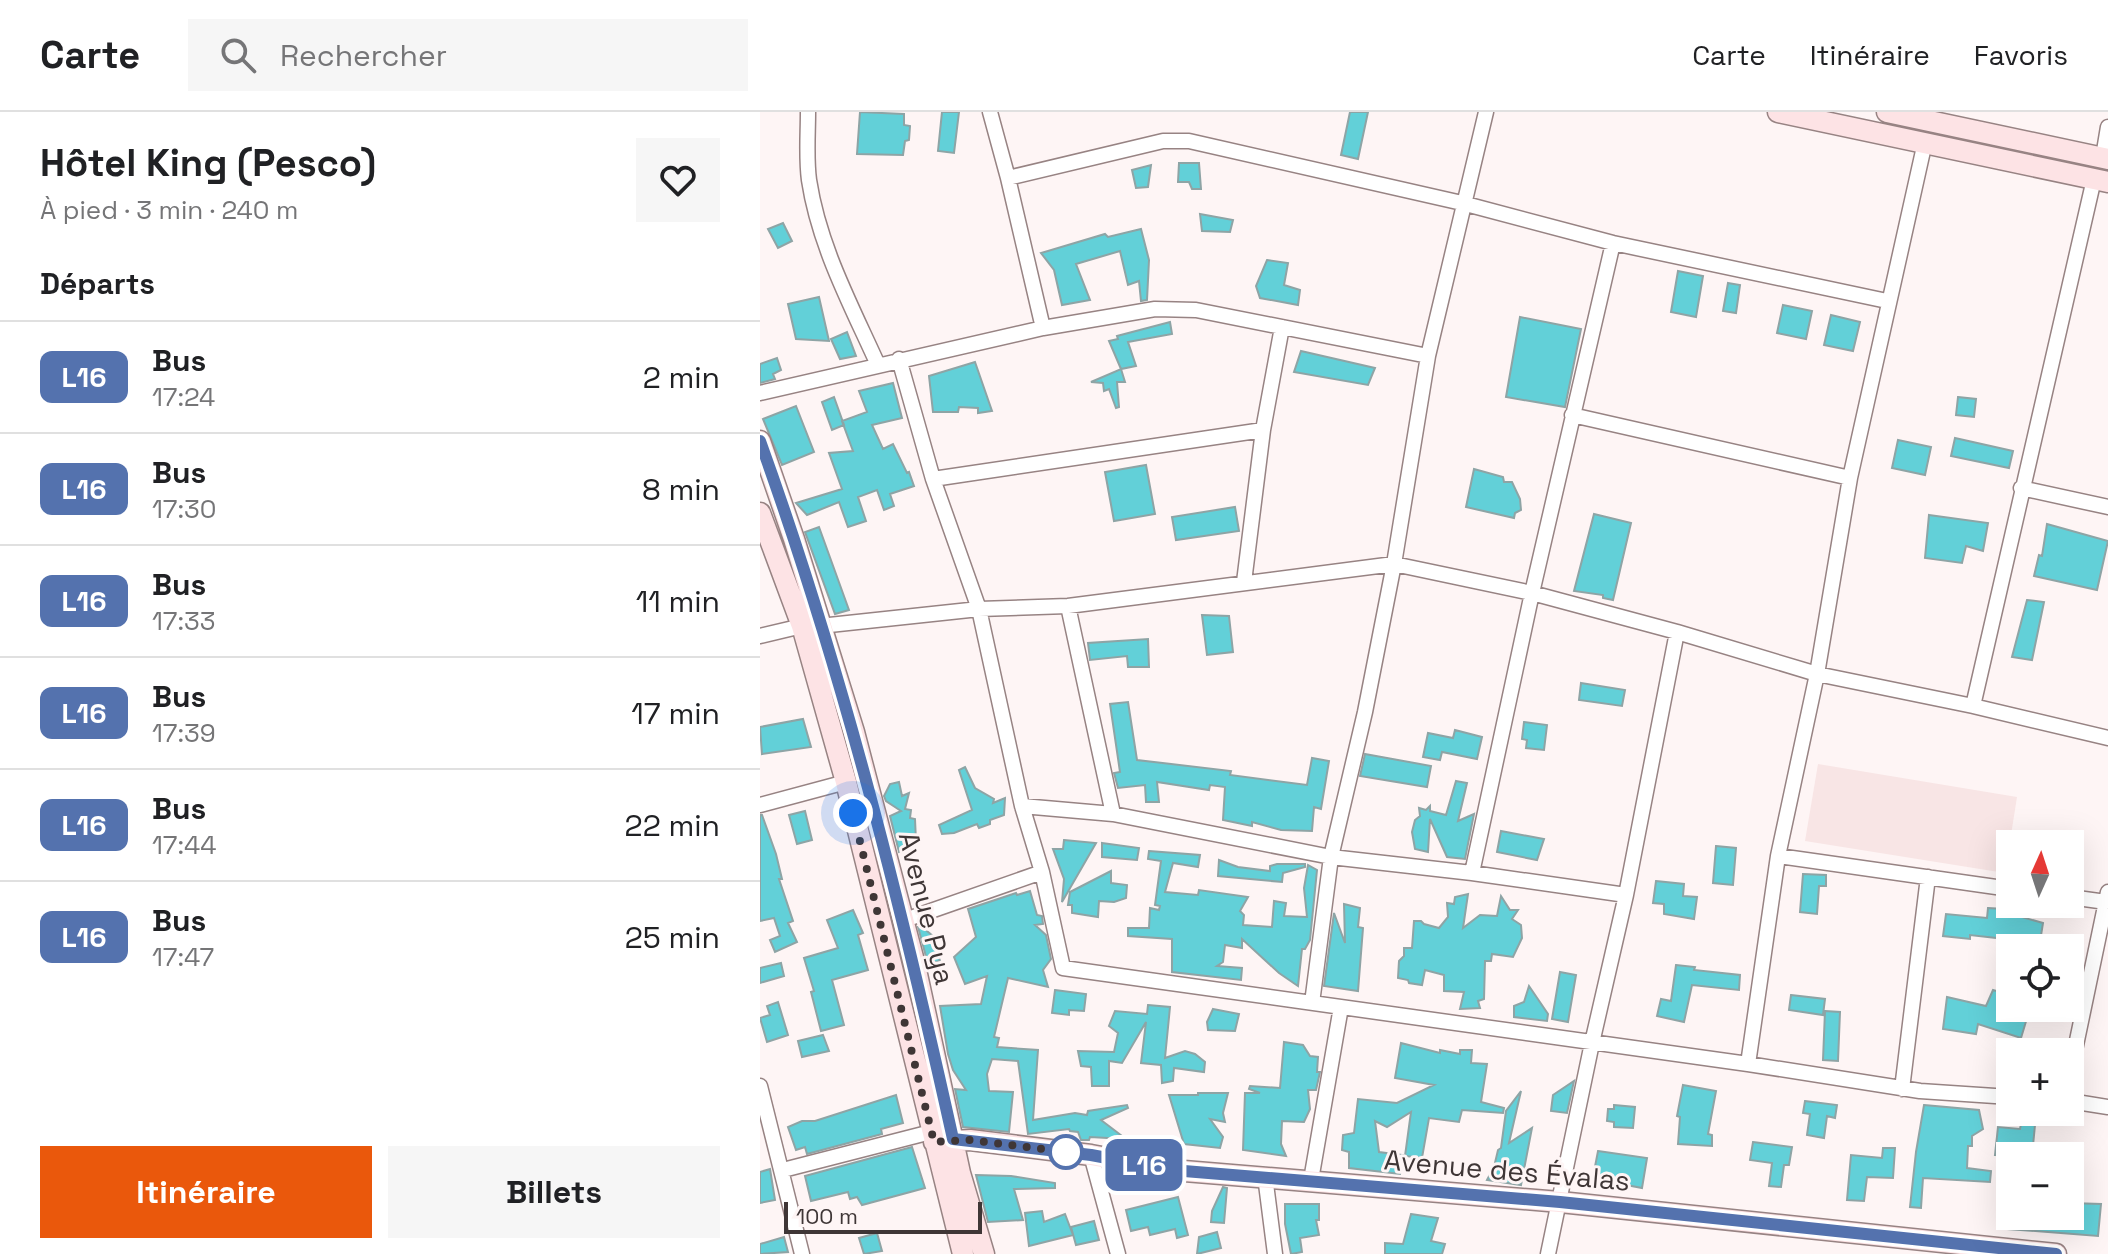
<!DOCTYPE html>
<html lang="fr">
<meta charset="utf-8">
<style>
body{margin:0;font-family:"Space Grotesk",sans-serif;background:#f6f6f6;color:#202124;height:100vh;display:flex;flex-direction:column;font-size:30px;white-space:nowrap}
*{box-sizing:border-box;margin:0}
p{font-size:26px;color:#757577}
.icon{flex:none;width:44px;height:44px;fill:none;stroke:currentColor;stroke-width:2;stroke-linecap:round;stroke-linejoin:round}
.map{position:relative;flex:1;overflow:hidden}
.details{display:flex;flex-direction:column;background:#fff;width:760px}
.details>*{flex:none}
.badge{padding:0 16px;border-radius:12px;font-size:28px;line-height:52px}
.needle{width:52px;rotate:3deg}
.fabs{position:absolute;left:1236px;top:718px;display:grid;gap:16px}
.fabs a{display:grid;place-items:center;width:88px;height:88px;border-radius:0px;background:#fff;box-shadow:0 8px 32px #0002;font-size:40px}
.scale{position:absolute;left:24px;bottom:20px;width:198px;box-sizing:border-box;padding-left:8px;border:4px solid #3f3636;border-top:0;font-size:22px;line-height:28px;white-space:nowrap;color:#3f3636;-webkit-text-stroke:6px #fef5f5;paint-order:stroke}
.you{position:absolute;width:40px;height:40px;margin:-20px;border:6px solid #fff;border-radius:50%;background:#1a73e8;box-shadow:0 0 0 12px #1a73e833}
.map>.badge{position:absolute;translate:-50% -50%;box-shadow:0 0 0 4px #fff}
h2{padding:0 40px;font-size:30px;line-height:72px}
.round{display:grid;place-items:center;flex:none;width:84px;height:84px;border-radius:0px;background:#f6f6f6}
.summary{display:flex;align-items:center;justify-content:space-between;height:136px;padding:0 40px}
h1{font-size:38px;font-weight:600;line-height:60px}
.cta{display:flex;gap:16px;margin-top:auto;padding:16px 40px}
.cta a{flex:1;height:92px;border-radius:0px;background:#ea580c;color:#fff;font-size:32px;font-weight:600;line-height:92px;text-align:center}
.cta a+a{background:#f6f6f6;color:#202124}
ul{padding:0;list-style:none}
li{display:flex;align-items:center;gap:24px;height:112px;padding:0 40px;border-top:2px solid #e0e0e0}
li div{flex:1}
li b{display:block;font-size:30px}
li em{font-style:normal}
li .badge{min-width:88px;font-weight:700;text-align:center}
header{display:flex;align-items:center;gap:48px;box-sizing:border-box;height:112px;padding:0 40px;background:#fff;border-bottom:2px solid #e0e0e0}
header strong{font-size:38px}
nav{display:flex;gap:44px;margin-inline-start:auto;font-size:28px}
.search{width:560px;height:72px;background:#f6f6f6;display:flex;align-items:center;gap:20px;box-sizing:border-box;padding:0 28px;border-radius:0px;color:#757577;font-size:30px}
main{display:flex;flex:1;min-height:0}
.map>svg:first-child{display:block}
.built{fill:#f8e5e5}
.building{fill:#62d0d8;stroke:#8ea4a5;stroke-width:2}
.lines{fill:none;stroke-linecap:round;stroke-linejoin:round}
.street-casing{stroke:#978383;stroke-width:17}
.secondary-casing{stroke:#978383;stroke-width:23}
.street{stroke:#fff;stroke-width:14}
.secondary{stroke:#fde3e5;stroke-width:20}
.line-casing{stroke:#fff;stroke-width:18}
.line{stroke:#5472ae;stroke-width:12}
.walk{stroke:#3f3636;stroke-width:8;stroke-dasharray:0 14.4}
.stop-dot{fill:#fff;stroke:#5472ae;stroke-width:4}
.labels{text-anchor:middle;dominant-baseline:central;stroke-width:6;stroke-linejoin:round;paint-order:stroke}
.street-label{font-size:28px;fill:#3f3636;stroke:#fef5f5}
</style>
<header>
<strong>Carte</strong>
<div class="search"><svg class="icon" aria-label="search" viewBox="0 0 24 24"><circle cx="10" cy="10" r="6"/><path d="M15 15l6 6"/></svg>Rechercher</div>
<nav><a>Carte</a><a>Itinéraire</a><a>Favoris</a></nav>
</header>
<main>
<section class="details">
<div class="summary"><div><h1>Hôtel King (Pesco)</h1><p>À pied · 3 min · 240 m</p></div><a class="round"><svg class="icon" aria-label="heart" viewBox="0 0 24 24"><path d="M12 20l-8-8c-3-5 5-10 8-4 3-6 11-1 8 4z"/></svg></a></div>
<h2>Départs</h2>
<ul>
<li><span class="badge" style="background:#5472ae;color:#fff">L16</span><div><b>Bus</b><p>17:24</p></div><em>2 min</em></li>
<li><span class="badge" style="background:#5472ae;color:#fff">L16</span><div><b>Bus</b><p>17:30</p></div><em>8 min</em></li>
<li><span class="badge" style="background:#5472ae;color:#fff">L16</span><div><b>Bus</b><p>17:33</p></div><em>11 min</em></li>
<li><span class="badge" style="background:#5472ae;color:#fff">L16</span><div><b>Bus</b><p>17:39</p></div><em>17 min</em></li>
<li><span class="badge" style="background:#5472ae;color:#fff">L16</span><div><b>Bus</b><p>17:44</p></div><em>22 min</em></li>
<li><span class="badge" style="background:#5472ae;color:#fff">L16</span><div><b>Bus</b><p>17:47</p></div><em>25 min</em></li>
</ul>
<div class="cta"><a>Itinéraire</a><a>Billets</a></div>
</section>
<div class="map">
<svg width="1348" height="1142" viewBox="0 0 1348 1142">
<rect width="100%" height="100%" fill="#fef5f5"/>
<path class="built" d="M1058,652L1257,685L1245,761L1045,729Z"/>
<path class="building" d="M100,0L144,2V13L150,14L149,28L145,29L143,43L97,42Z
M182,0H199L194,41L178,39Z
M590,0H608L598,47L581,43Z
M419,51H439L441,77H432L429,70H418Z
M391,53L388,75L376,76L372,58Z
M440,102L473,108L470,120L442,119Z
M23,111L32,129L18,136L8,117Z
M381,117L389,148L387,188L381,189L379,169L368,173L360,139L316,152L330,188L302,193L294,158L281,141L345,122L348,125Z
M507,148L528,151L524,173L540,178L538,193L500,186L496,174Z
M918,159L943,164L936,205L911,200Z
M968,171L980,173L976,201L963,199Z
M59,185L69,229L36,227L28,192Z
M1023,193L1052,199L1046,227L1017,221Z
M1071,203L1100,210L1093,239L1064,233Z
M760,205L821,217L805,295L746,285Z
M410,210L412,222L368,230L376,254L361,257L349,229L358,227L357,224Z
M87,220L96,244L80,247L71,227Z
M541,239L615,256L608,273L534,260Z
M17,246L21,258L13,262L15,267L0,271V252Z
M215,250L232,299L218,301V296L199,295L198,300H173L169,264Z
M361,257L365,270H357L359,295L356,296L349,277L344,279L343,271L331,270Z
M133,271L142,306L112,313L123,337L133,332L147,361L149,360L154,374L130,382L134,394L124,398L117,378L98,385L106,409L88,415L79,390L47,403L36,391L82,377L69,341L93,339L82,309L107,300L99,279Z
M74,285L84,313L72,318L62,290Z
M1198,285L1216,287L1214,305L1196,303Z
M36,294L54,340L22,353L3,307Z
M1195,326L1253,339L1249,356L1191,344Z
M1138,328L1171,335L1165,363L1132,356Z
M386,353L395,402L354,409L345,360Z
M714,357L743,365L744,370H752L760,387L761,398L755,401L754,406L706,395Z
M475,395L479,419L416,428L412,405Z
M834,402L871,411L853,488L843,486V483L814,479Z
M1169,403L1228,411L1223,439L1206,434L1202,451L1165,446Z
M1287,412L1348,429L1337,478L1274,464L1279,443L1282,444Z
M59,415L89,498L75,502L45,420Z
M1267,488L1284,490L1272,548L1252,545Z
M442,503L469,504L473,540L447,543Z
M388,527L389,555H368L367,544L330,548L328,531Z
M821,571L865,578L862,594L819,588Z
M368,590L377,648L471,659L470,663L547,673L552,646L569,649L561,697L554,695L552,719L521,718L492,710V714L463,708L465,675L450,673L449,678L397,670L399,690H386L385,673L358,676L354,661L360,660L350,592Z
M43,607L51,635L2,642L0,615Z
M764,610L787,613L784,638L766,636L767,628L762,627Z
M695,618L722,625L717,647L682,640L680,648L663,645L668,621L693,626Z
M605,642L671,654L667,675L600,664Z
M205,655L215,676L234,687L233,691L245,686L244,703L230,708V712L219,716L217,712L194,721L182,722L179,713L212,698L199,658Z
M696,669L707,671L698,709L714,702L705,747L687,745L670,707L668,740L655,737L652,720L655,708L660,704L659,696L666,698L670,694V699L686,703Z
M139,670L142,684L149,681L145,697L151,698L150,706L155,707L156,729L151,731L152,735L139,740L130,704L141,699L126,689L124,684L130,672Z
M45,699L52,728L37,732L29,703Z
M0,703H2L16,742L22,767H19L33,809L28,811L37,830L15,840L10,828L20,824L14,806L0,809Z
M741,719L784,727L777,748L737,740Z
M304,728L336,731L302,790L304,767L293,737H303Z
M342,731L379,736L377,748L342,745Z
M956,734L976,736L973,773L953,771Z
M389,739L440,743L438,755L413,751L405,780L438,783L439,778L488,785L480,799L484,803L483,813L512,815L514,789L526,791L524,804L547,805L544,776L548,753L557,758L550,828L545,837H542L538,874L519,861L482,827V836L465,833L463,850L457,854L482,856L481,868L412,860V827L368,824V816H389L390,796L399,798L400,794L395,793L401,749L388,747Z
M459,748L478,755L510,759V754L517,752H545V755L523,761L522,770L458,764Z
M351,759V771L367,773L366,786L354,790L339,789L338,805L312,801V793H308L310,780Z
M1043,762L1066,763V774H1059L1057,802L1040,800Z
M896,769L924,772L923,784L937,785L934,807L904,802V792L893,791Z
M270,779L277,803L282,804L283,812L275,813L286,823L291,847L283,858L288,875L248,866L234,925L239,926L237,935L278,938L273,1008L315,1001L327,1003L328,999L367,993L368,996L341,1008L366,1027L330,1025L329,1028H321L318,1020L310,1019L309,1017L268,1022L258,949L232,947L227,962L229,979L253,980L249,1020L203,1015L195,977L206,978L193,958L188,942L180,894L221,892L227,864L205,872L194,845L216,825L208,797L256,781L257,783Z
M708,782L703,816L720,803L737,804L741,784L750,798H758L752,807L761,813L762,826L753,845L732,842L731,849H725L724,887L718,889L720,896L700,897L704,880L684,879V863L665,858L662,873L649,871L648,868L638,866L639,849L644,844V836H652L654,809H661L664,812L679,816L688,805L687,791L694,792L695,785Z
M584,792L600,796L598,815L603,816L598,879L564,874L574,801L585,831Z
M1228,796L1244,797V800L1283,811L1279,836L1264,835L1245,829V827L1210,823V827L1183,824L1186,802L1227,806Z
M93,798L103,821L98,823L108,858L72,868L84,913L61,919L51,880L54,879L44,846L78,836L67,808Z
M161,814L173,824L180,849L168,852L158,815Z
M21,851L24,864L0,871V856Z
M916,853L935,855L934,858L980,863L979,878L932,873L924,910L897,904L901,887L911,889Z
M800,860L816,863L808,910L792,907Z
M769,874L788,902L787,909L754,905V894L764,890Z
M295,878L326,882L324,899L309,898V903L292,901Z
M1233,878L1250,883V896H1270L1261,926L1218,912L1216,922L1183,917L1187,885L1226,894Z
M1031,883L1065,887L1063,903L1029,898Z
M18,890L28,923L7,930L0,906L10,903L7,894Z
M388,893L410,895L405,946L425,939L435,942L445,950L444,960L414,956L413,969L402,971L401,953L381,951L386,910L362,951L349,949V974H332L331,955L321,954L318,939L354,940L358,921L349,914L355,899L387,902Z
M453,897L479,902L475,919L448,918L447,910Z
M1065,899L1080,900L1078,949L1063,948Z
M63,923L69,939L42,945L38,929Z
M524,930L543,933L550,944L558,945L557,960H560L556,978H548L550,997L544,1010L522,1009L521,1032L526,1044L483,1038L485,981H500L489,977L490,974L520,976Z
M641,931L680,941V938L700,942V938H712L711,951L727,952L721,990L744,996L743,1001L702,998L699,1010L669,1006L662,1046L645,1044L651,1000L627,1015L615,1009L619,1040L643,1043L640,1062L589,1056V1040L582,1038L583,1023L594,1021L598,987L637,991L674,973L635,966Z
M814,969L807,1001L791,999L793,983Z
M923,973L956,979L948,1022L952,1023V1034L918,1032L920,1005L917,1004Z
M761,979L749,1031L772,1016L761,1073L727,1068L734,1055L738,1038L741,1036L746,999Z
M438,981H468L463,1001L465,1010L450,1007L463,1025L460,1036L424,1032L409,983H438Z
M136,983L143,1011L121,1017L122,1022L47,1042L45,1035L36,1038L28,1015L42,1009H55Z
M1045,989L1077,993L1075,1006L1067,1004L1064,1026L1047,1023L1050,1002L1043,1001Z
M854,993L875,995L873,1016L854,1015V1010L847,1009L848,997H854Z
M1164,993L1219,998L1223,1017L1212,1024V1034H1208L1207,1056L1231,1059L1230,1070L1163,1066L1161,1096L1150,1095L1156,1040Z
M1261,1012L1275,1013L1272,1044L1235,1043L1238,1015L1260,1017Z
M993,1030L1032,1035L1029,1053H1024L1021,1075L1009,1074L1012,1051L990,1048Z
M152,1035L165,1076L102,1093L97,1085L90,1087L88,1080L51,1089L45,1064Z
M1123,1036H1135L1133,1066L1107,1065L1104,1089L1087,1088L1091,1043L1122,1046Z
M838,1039L887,1046L882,1076L856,1071L855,1077L835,1076L832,1070Z
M10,1057L15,1088L0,1091V1060Z
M216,1063L251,1064L295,1071V1076L254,1077L263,1108L228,1110Z
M463,1075L467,1076L464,1111L451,1110L452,1099Z
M418,1085L428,1123L417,1126L415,1117L390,1123L388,1115L371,1119L366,1098Z
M1310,1091L1341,1092L1338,1124L1248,1117L1250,1104H1310Z
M525,1092H559V1108H556L559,1123L540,1126L542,1140L531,1142L525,1112Z
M282,1099L284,1110L305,1102L313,1123L269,1134L265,1101Z
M651,1102L678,1106L671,1129L685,1132L682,1142H625V1131L643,1132Z
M334,1109L339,1128L316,1133L311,1115Z
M457,1120L461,1136L437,1142L439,1125Z
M117,1121L122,1139L104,1142L99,1126Z
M24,1125L28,1140L0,1142V1132Z"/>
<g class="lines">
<defs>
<path id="street" d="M48,0C48,22 46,46 49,68C59,134 91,193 118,253
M230,0L248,66L283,216
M1343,45L1348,15
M248,66L403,29H429L702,91L853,131L1127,189
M139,247L173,367L219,497L262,694L282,760L303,856L988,952L1160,979L1250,985
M0,281L283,216L395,197L436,198L668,244
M812,303L1090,366
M173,367L503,318
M1261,376L1348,395
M484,470L503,318L522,215
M308,494L353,702
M60,514L219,497L308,494L634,452L772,481L917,520L1057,562L1213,594L1348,626
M0,524L42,514
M1213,594L1334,67
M0,693L86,670
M262,694L353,702L571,745L712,761L866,783
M1018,744L1250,777
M712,761L772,481L853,131
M1310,785L1346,790
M142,809L282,760
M552,891L571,745L605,600L634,452L668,244L726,0
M988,952L1018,744L1057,562L1090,366L1165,30
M1310,962L1348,780
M0,974L42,1142
M1142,977L1168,765
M1310,989L1348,995
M331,1043L358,1142
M23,1058L171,1020
M505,1064L515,1142
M551,1068L581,895
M788,1142L832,931L866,783L917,520"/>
<path id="secondary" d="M1018,0L1348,70
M1127,0L1348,47
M0,329L34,427L94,620L155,853L200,1061L224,1142
M0,401L42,514L86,670L203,1142
M174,1030L210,1028L331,1043L412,1058L800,1090L1296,1142"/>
</defs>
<use href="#street" class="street-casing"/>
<use href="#secondary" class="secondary-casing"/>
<use href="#street" class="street"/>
<use href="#secondary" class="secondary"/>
</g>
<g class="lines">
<defs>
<path id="line" d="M0,329C82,556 141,792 193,1027L331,1043L412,1058L800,1090L1296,1142"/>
</defs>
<use href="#line" class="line-casing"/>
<use href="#line" class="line"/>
<path class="walk" d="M93,701L174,1030L210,1028L306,1040"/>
</g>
<circle class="stop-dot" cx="306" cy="1040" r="16"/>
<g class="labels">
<g class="street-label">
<text transform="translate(167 796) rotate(76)">Avenue Pya</text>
<text transform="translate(747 1058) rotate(5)">Avenue des Évalas</text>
</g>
</g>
</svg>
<div class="fabs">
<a><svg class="needle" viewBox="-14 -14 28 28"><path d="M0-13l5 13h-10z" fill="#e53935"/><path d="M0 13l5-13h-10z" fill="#757577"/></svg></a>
<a><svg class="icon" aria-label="locate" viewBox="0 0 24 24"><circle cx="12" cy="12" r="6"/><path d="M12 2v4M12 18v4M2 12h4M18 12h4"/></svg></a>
<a>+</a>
<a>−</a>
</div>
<div class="scale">100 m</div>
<div class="you" style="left:93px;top:701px"></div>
<b class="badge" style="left:384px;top:1053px;background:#5472ae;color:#fff">L16</b>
</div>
</main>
